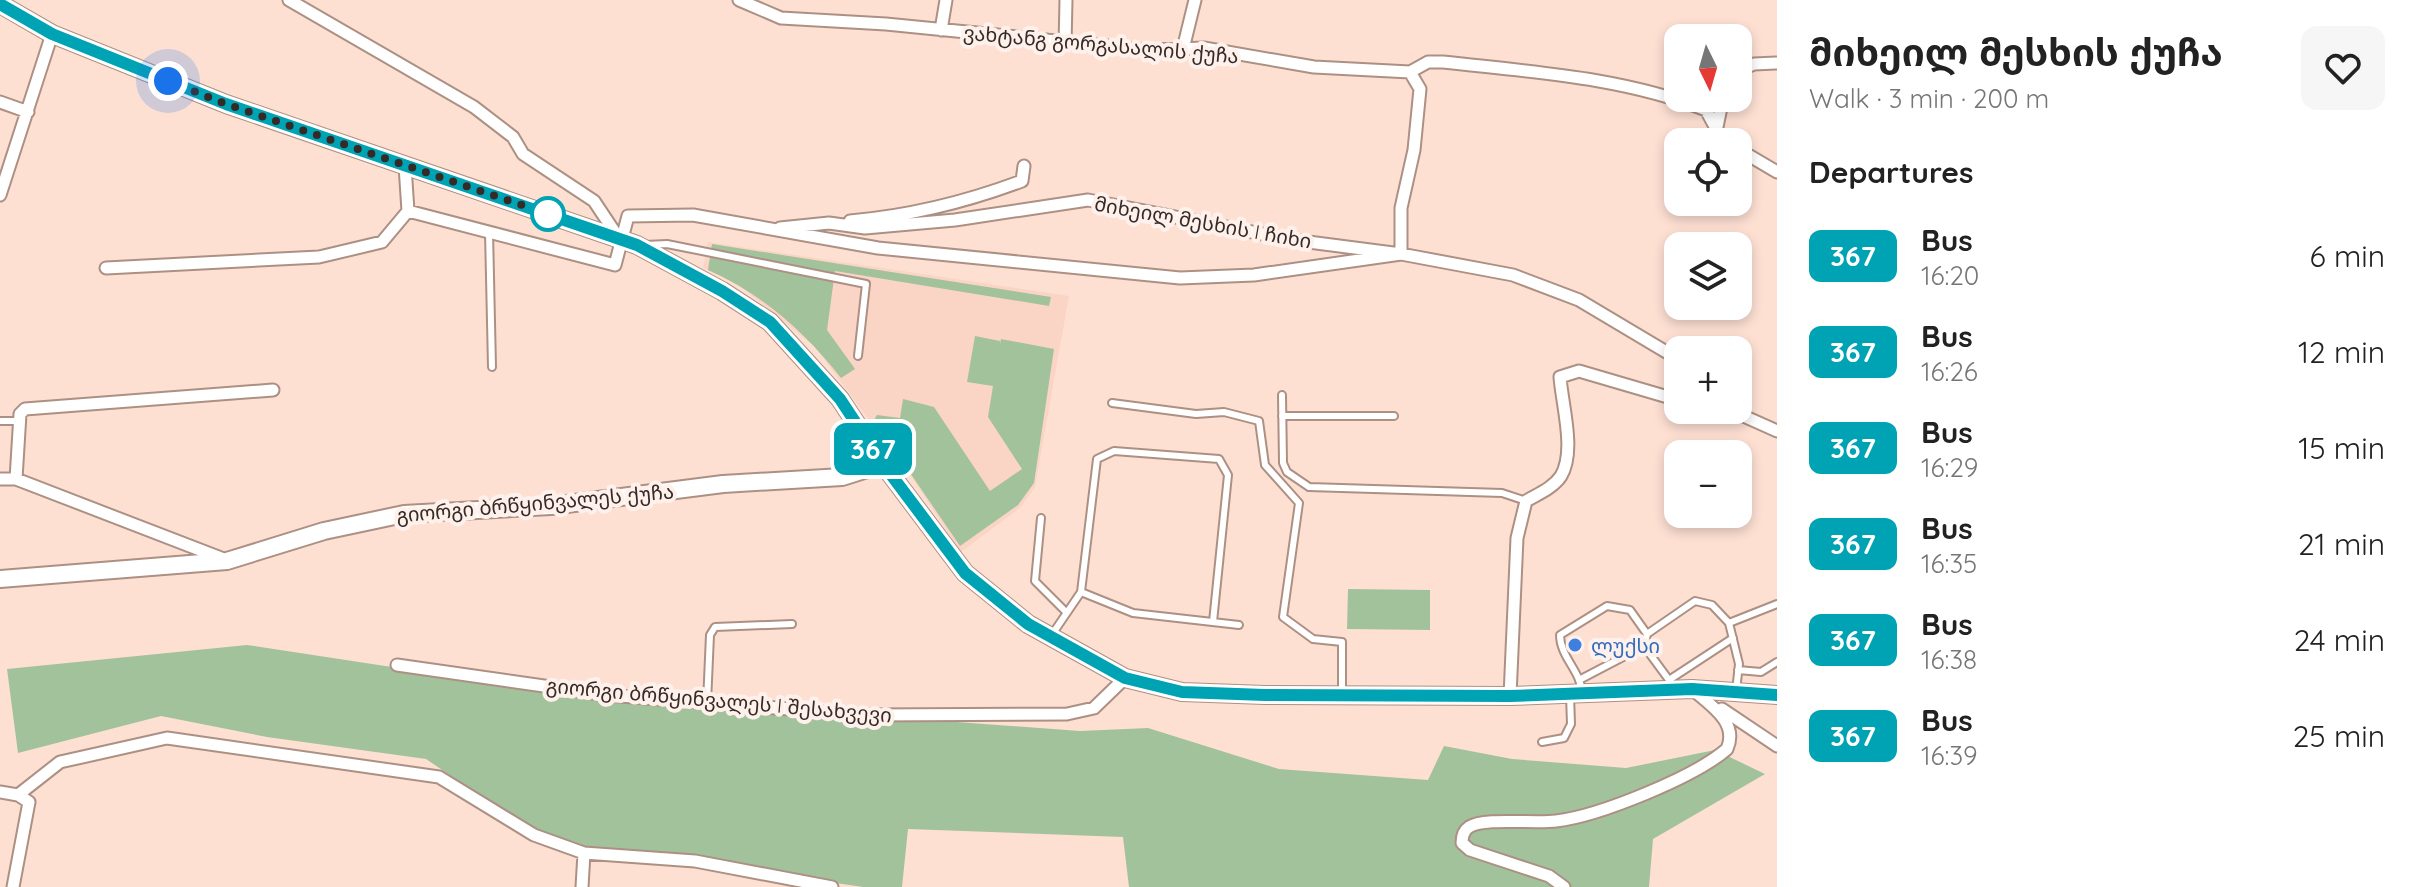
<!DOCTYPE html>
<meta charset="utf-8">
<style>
body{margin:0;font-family:Quicksand,"Noto Sans Georgian",sans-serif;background:#f6f6f6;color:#222;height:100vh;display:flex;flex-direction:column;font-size:30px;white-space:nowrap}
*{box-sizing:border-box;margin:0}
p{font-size:26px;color:#767676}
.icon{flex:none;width:44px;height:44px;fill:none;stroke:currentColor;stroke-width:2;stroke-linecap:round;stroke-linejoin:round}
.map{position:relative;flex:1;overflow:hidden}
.sheet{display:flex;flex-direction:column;background:#fff;width:640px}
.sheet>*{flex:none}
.badge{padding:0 16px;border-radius:12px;font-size:28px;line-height:52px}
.needle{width:52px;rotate:175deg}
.fabs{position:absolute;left:1664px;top:24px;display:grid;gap:16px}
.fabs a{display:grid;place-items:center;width:88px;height:88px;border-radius:16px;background:#fff;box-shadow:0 4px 12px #0003;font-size:40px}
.you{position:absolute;width:40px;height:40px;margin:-20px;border:6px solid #fff;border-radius:50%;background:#1a73e8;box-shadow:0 0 0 12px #1a73e833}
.map>.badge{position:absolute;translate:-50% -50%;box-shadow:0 0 0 4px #fff}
h2{padding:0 32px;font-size:30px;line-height:72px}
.round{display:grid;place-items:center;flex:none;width:84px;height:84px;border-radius:16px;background:#f6f6f6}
.headline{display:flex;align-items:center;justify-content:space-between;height:136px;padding:0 32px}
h1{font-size:38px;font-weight:700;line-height:60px}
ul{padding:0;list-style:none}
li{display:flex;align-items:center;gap:24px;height:96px;padding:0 32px}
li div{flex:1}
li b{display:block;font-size:30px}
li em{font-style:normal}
li .badge{min-width:88px;font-weight:700;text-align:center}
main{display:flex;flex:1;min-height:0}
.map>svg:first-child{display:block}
.built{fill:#fad4c5}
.green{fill:#a2c29c}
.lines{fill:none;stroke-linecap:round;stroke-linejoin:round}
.lane-casing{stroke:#ac9084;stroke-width:10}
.street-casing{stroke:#ac9084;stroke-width:15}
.secondary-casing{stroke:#ac9084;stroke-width:20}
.lane{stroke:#fff;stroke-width:6}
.street{stroke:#fff;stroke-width:11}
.secondary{stroke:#fff;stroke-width:16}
.line-casing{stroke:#fff;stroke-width:18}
.line{stroke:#00a3b4;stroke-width:12}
.walk{stroke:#362a26;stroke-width:8;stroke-dasharray:0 14.4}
.stop-dot{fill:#fff;stroke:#00a3b4;stroke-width:4}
.shop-dot{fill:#3f7fe0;stroke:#fef1ec;stroke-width:3}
.labels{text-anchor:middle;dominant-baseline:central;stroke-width:8;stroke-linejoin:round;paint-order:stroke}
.street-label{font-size:20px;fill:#362a26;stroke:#fef1ec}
.shop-label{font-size:20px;fill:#366cbe;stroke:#fef1ec;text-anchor:start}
</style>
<main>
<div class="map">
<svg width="1777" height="887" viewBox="0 0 1777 887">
<rect width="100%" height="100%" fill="#fee0d3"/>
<path class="built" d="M708,242L1069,296L1035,487L1020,508L961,552L912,478L815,347L740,286L703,268Z"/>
<path class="green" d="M712,244L1051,297L1049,306L835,271L827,330L855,369L841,378C804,331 762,294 708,270Z
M975,336L1000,341V344L1001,339L1054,349L1034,483L1018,505L960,546L874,420L877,415L900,418L903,399L934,407L990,491L1022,469L988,417L993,386L967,382Z
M1348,589L1430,590V630L1347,629Z
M247,645L563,693L1080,731L1148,728L1279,769L1428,780L1444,746L1512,759L1626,768L1715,750L1765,774L1653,839L1649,887H1129L1123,837L908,829L902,887H863L547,841L426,759L267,737L161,716L18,753L7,669Z"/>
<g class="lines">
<defs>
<path id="lane" d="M489,232L492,367
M645,245L667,244L866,284L858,356
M1282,395L1283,463L1287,472L1309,487L1502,493L1526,501
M1112,403L1196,414L1224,412L1259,421L1265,465L1299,503L1283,617L1313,639L1342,642V694
M1282,416H1394
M0,421H19
M1041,518L1035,581L1066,612
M1081,592L1097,459L1114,451L1219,459L1228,475L1213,622
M1051,636L1081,592L1133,613L1239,625
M1644,646L1669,680L1733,638
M1738,670L1761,672L1777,662
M1581,679L1644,646L1647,634
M1736,691L1739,664L1729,623L1777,604
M1582,693C1581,671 1560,657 1560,635L1607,606L1630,610L1647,634L1695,601L1712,605L1729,623
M707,703L710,635L715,627L792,624
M1542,742L1564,738L1571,724L1570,695"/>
<path id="street" d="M289,0L474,107L513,137L523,154L594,201L620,240
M739,0L781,18L886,24L1147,50L1204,48L1314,67L1410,72L1428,62H1443C1532,72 1622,77 1706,110L1718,132L1730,142
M941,30L946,0
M1065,45L1066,0
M1183,49L1195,0
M1738,71L1754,64L1776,63
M0,102L28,112
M1717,127L1723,98
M1738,149L1777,172
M0,195L52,34
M408,211L615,265L628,216L693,215L878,248L1180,278L1254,275L1401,254L1513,275L1579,300L1678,359
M850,221C909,216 966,202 1022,181L1024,166
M780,228L829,223L865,228L955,220L1088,200L1293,240L1401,254V208L1414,150L1420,89L1410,72
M106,268L319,257L382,242L408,211L405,166
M1730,410L1777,431
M0,479H16L221,558
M16,479L20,414L25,409L273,390
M397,665L607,695L868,715L1067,714L1094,708L1125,678
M1510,696L1517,538L1526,501C1538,494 1553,488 1561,476C1576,451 1562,405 1560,377L1579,371L1678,400
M1722,709L1777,746
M0,792L18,795L29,802L13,887
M18,795L60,762L167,738L439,777L534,835L584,853L695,861L832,887
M582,887L584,853
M1564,887L1549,876L1470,850L1462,843C1462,837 1463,831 1469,827C1484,817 1535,824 1556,821C1599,816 1695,777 1727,749C1739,722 1710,705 1692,689"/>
<path id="secondary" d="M0,4L52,34L226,104L637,245L722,291L770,322L840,399L883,464L965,573L1028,624L1125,678L1182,692L1265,695L1510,696L1692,689L1777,695
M0,579L227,561L324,531L404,514L551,506L723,484L842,477L883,464"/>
</defs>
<use href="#lane" class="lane-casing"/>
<use href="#street" class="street-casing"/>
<use href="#secondary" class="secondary-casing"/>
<use href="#lane" class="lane"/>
<use href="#street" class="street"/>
<use href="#secondary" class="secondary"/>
</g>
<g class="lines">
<defs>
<path id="line" d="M0,4L52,34L226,104L637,245L722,291L770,322L840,399L883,464L965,573L1028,624L1125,678L1182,692L1265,695L1510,696L1692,689L1777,695"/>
</defs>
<use href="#line" class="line-casing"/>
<use href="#line" class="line"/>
<path class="walk" d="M168,81L226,104L548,214"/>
</g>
<circle class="stop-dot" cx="548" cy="214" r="16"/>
<circle class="shop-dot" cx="1575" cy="645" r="8"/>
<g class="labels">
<g class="street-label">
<text transform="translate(1101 44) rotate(5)">ვახტანგ გორგასალის ქუჩა</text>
<text transform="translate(1203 222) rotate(10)">მიხეილ მესხის I ჩიხი</text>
<text transform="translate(535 503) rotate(-5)">გიორგი ბრწყინვალეს ქუჩა</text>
<text transform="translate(719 700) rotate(5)">გიორგი ბრწყინვალეს I შესახვევი</text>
</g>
<g class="shop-label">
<text x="1591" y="645">ლუქსი</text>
</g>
</g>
</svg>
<div class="fabs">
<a><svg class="needle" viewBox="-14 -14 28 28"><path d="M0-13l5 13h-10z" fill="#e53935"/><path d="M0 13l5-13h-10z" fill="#767676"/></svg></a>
<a><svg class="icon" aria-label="locate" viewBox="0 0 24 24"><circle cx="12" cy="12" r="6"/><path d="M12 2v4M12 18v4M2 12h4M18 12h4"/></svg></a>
<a><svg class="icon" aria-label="layers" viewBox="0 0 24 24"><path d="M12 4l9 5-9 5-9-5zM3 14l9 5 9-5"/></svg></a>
<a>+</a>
<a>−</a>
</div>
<div class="you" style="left:168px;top:81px"></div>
<b class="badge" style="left:873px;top:449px;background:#00a3b4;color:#fff">367</b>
</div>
<section class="sheet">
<div class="headline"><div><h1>მიხეილ მესხის ქუჩა</h1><p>Walk · 3 min · 200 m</p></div><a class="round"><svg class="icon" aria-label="heart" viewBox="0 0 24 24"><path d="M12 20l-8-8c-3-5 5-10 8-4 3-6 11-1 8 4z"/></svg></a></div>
<h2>Departures</h2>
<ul>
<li><span class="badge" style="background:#00a3b4;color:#fff">367</span><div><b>Bus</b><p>16:20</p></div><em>6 min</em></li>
<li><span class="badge" style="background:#00a3b4;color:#fff">367</span><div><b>Bus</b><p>16:26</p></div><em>12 min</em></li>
<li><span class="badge" style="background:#00a3b4;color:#fff">367</span><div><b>Bus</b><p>16:29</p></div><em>15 min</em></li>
<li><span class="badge" style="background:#00a3b4;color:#fff">367</span><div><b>Bus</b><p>16:35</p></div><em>21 min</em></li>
<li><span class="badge" style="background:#00a3b4;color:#fff">367</span><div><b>Bus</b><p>16:38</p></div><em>24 min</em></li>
<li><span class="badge" style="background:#00a3b4;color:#fff">367</span><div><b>Bus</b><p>16:39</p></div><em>25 min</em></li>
</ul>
</section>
</main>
